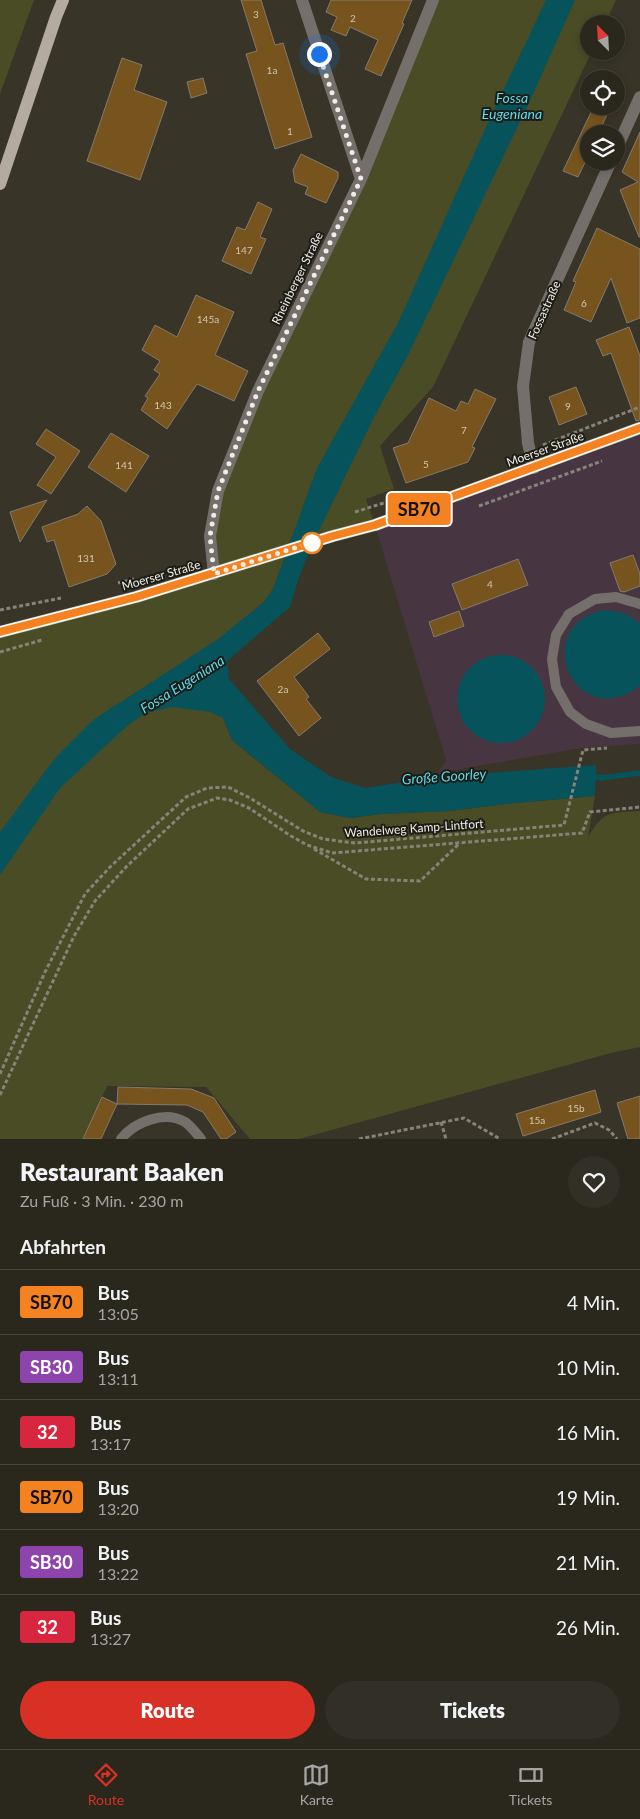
<!DOCTYPE html>
<html lang="de">
<meta charset="utf-8">
<style>
body{margin:0;font-family:Lato,sans-serif;background:#322f26;color:#f1f3f6;height:100vh;display:flex;flex-direction:column;font-size:19px;white-space:nowrap}
*{box-sizing:border-box;margin:0}
p{font-size:16px;color:#a5a5a4}
.icon{flex:none;width:28px;height:28px;fill:none;stroke:currentColor;stroke-width:2;stroke-linecap:round;stroke-linejoin:round}
.map{position:relative;height:1139px;overflow:hidden}
.drawer{display:flex;flex-direction:column;background:#2a271d;flex:1}
.drawer>*{flex:none}
.badge{padding:0 10px;border-radius:4px;font-size:18px;line-height:32px}
.needle{width:32px;rotate:336deg}
.buttons{position:absolute;left:580px;top:15px;display:grid;gap:10px}
.buttons a{display:grid;place-items:center;width:45px;height:45px;border-radius:50%;background:#2a271d;box-shadow:0 2px 8px #0003,0 0 0 1px #46443b;font-size:25px}
.you{position:absolute;width:25px;height:25px;margin:-12px;border:4px solid #fff;border-radius:50%;background:#1a73e8;box-shadow:0 0 0 8px #1a73e833}
.map>.badge{position:absolute;translate:-50% -50%;box-shadow:0 0 0 2px #fff}
h2{padding:0 20px;font-size:19px;line-height:45px}
.round{display:grid;place-items:center;flex:none;width:52px;height:52px;border-radius:26px;background:#322f26}
.summary{display:flex;align-items:center;justify-content:space-between;height:85px;padding:0 20px}
h1{font-size:24px;font-weight:800;line-height:38px}
.button{display:flex;gap:10px;margin-top:auto;padding:10px 20px}
.button a{flex:1;height:58px;border-radius:30px;background:#d93025;color:#fff;font-size:20px;font-weight:800;line-height:58px;text-align:center}
.button a+a{background:#322f26;color:#f1f3f6}
ul{padding:0;list-style:none}
li{display:flex;align-items:center;gap:15px;height:65px;padding:0 20px;border-top:1px solid #46443b}
li div{flex:1}
li b{display:block;font-size:19px}
li em{font-style:normal}
li .badge{min-width:55px;font-weight:700;text-align:center}
.tab-bar{display:flex;justify-content:space-around;align-items:center;height:70px;border-top:1px solid #46443b;background:#2a271d;font-size:14px;color:#a5a5a4}
.tab-bar a{display:grid;justify-items:center;gap:2px}
.tab-bar .on{color:#d93025}
.map>svg:first-child{display:block}
.commercial{fill:#473641}
.green{fill:#494c25}
.water{fill:#07535b}
.lines{fill:none;stroke-linecap:round;stroke-linejoin:round}
.stream{stroke:#07535b;stroke-width:5.5}
.building{fill:#77541e;stroke:#847a6e}
.path{stroke:#868378;stroke-width:3;stroke-dasharray:4 2.5;stroke-linecap:butt}
.service{stroke:#756f6b;stroke-width:10}
.minor{stroke:#756f6b;stroke-width:12}
.primary{stroke:#b5aaa0;stroke-width:12}
.line-casing{stroke:#fff;stroke-width:11}
.line{stroke:#f58220;stroke-width:8}
.walk{stroke:#efede4;stroke-width:5;stroke-dasharray:0 9}
.stop-dot{fill:#fff;stroke:#f58220;stroke-width:2.5}
.labels{text-anchor:middle;dominant-baseline:central;stroke-width:4;stroke-linejoin:round;paint-order:stroke}
.number-label{font-size:10px;fill:#d1c7b2}
.street-label{font-size:12px;fill:#efede4;stroke:#1d1c16}
.water-label{font-size:14px;font-style:italic;fill:#5cdbeb;stroke:#1d1c16}
</style>
<div class="map">
<svg width="640" height="1139" viewBox="0 0 640 1139">
<rect width="100%" height="100%" fill="#383427"/>
<path class="commercial" d="M640,435V744L581,748L438,773L446,760L375,525L553,467Z"/>
<path class="green" d="M0,0H34L0,94Z
M433,0H616L605,24H589V51H592L433,387L380,446L394,489L366,499L375,525L287,552L273,589L264,602L218,640L223,718L232,740L320,812L350,818L381,814L449,811L515,803L595,796L588,837C604,810 610,813 640,811V1047L611,1053L299,1139H250L206,1087L107,1086L83,1139H0V632L213,574L218,491L361,179Z"/>
<path class="water" d="M546,0H575L529,103L409,353L374,417L312,545L298,580L290,607L227,661L229,679L290,749L331,777L365,788L436,777L596,765L595,796L515,803L449,811L381,814L350,818L320,812L232,740L223,718L210,712L172,707L145,713L127,726L60,788L0,875V832L55,758L93,720L218,639L264,602L273,589L317,468L398,323L491,116Z
M603,610C618,611 629,613 640,624V686C579,731 535,641 589,615C593,613 599,612 603,610Z
M457 699a44 44 0 1 1 88 0a44 44 0 1 1-88 0Z"/>
<g class="lines">
<path class="stream" d="M590,776L601,778L640,773"/>
</g>
<path class="building" d="M241,0H261L275,45L283,43L312,137L275,149L246,54L257,51Z
M331,0H412L402,23L404,24L381,76L365,69L378,40L350,27L346,36L331,30L337,17L326,12Z
M122,58L142,65L134,90L167,102L140,180L87,161Z
M203,78L207,93L191,98L187,82Z
M594,106H611L598,134H589V154L578,177L563,171Z
M640,132V237H639L620,190L638,182L622,172Z
M301,154L338,172V178L326,203L305,194L308,187L295,182L293,170Z
M258,202L272,209L260,237L266,239L251,274L222,261L237,227L245,230Z
M597,228L640,249V318L627,323L611,278L591,322L564,310L576,282L573,281Z
M196,295L234,312L215,355L248,371L234,401L197,384L167,429L141,410L148,398L145,396L160,374L154,370L160,361L142,350L155,325L177,337Z
M629,327L640,356V420L636,421L611,353L603,356L596,340Z
M576,387L587,414L559,425L549,397Z
M475,389L496,399L472,447L475,448L468,462L406,483L393,448L408,443L429,398L456,411L461,401L468,404Z
M46,429L80,451L51,494L37,485L56,457L36,444Z
M111,433L149,456L126,492L88,467Z
M47,500L20,542L10,512Z
M87,506L101,521L116,564L107,574L69,587L54,540L47,542L42,527L78,514Z
M633,555L640,574V586L624,592L620,591L610,563Z
M518,559L528,585L462,610L452,584Z
M459,611L464,626L434,637L429,622Z
M318,633L330,649L294,677L309,697L306,699L321,718L299,736L257,681Z
M118,1087L191,1089L214,1098L236,1132L226,1139H221L203,1112L187,1105L117,1104L101,1139H83L102,1097L117,1104Z
M595,1090L601,1112L523,1136L516,1114Z
M640,1096V1139H628L617,1103Z"/>
<g class="lines">
<path class="path" d="M543,445L640,407
M479,506L602,461
M355,512L387,502
M118,583L134,579
M0,610L61,598
M0,652L42,640
M314,849L366,879L420,881L460,843
M0,1074L45,972L85,894L110,867L186,797L207,788L228,787L250,798L303,831L323,839L355,843L564,825L583,750L607,748
M0,1095L74,936L95,901L127,866L188,809L217,798L230,800L249,808L291,836L307,845L332,853L582,833L590,812L640,807
M441,1122L446,1139
M359,1139L464,1118L500,1139
M552,1139L595,1123L609,1130L617,1139"/>
<path class="service" d="M640,604L616,597L595,599L569,614L556,635L552,659L556,687L570,712L586,724L611,733L640,731
M121,1139C134,1122 165,1110 185,1122C191,1126 196,1133 201,1139"/>
<path class="minor" d="M302,0L361,179
M616,150L640,97
M534,468L528,443L523,386L529,342L611,161
M214,574L210,536L218,491L258,391L361,179L433,0"/>
<path class="primary" d="M0,184L56,17L63,0
M0,632L136,597L333,536L375,525L640,428"/>
</g>
<g class="lines">
<defs>
<path id="line" d="M0,632L136,597L333,536L375,525L640,428"/>
</defs>
<use href="#line" class="line-casing"/>
<use href="#line" class="line"/>
<path class="walk" d="M312,543L316,541L214,574L210,536L218,491L258,391L361,179L319,54"/>
</g>
<circle class="stop-dot" cx="312" cy="543" r="10"/>
<g class="labels">
<g class="number-label">
<text x="256" y="14">3</text>
<text x="353" y="18">2</text>
<text x="272" y="70">1a</text>
<text x="290" y="131">1</text>
<text x="244" y="250">147</text>
<text x="584" y="303">6</text>
<text x="208" y="319">145a</text>
<text x="163" y="405">143</text>
<text x="568" y="406">9</text>
<text x="464" y="430">7</text>
<text x="426" y="464">5</text>
<text x="124" y="465">141</text>
<text x="86" y="558">131</text>
<text x="490" y="584">4</text>
<text x="283" y="689">2a</text>
<text x="576" y="1108">15b</text>
<text x="537" y="1120">15a</text>
</g>
<g class="street-label">
<text transform="translate(297 278) rotate(-64)">Rheinberger Straße</text>
<text transform="translate(544 310) rotate(-66)">Fossastraße</text>
<text transform="translate(545 449) rotate(-20)">Moerser Straße</text>
<text transform="translate(161 575) rotate(-16)">Moerser Straße</text>
<text transform="translate(414 828) rotate(-4)">Wandelweg Kamp-Lintfort</text>
</g>
<g class="water-label">
<text x="512" y="97">Fossa<tspan x="512" dy="16">Eugeniana</tspan></text>
<text transform="translate(182 684) rotate(-32)">Fossa Eugeniana</text>
<text transform="translate(444 776) rotate(-4)">Große Goorley</text>
</g>
</g>
</svg>
<div class="buttons">
<a><svg class="needle" viewBox="-14 -14 28 28"><path d="M0-13l5 13h-10z" fill="#e53935"/><path d="M0 13l5-13h-10z" fill="#a5a5a4"/></svg></a>
<a><svg class="icon" aria-label="locate" viewBox="0 0 24 24"><circle cx="12" cy="12" r="6"/><path d="M12 2v4M12 18v4M2 12h4M18 12h4"/></svg></a>
<a><svg class="icon" aria-label="layers" viewBox="0 0 24 24"><path d="M12 4l9 5-9 5-9-5zM3 14l9 5 9-5"/></svg></a>
</div>
<div class="you" style="left:319px;top:54px"></div>
<b class="badge" style="left:419px;top:509px;background:#f58220;color:#111">SB70</b>
</div>
<section class="drawer">
<div class="summary"><div><h1>Restaurant Baaken</h1><p>Zu Fuß · 3 Min. · 230 m</p></div><a class="round"><svg class="icon" aria-label="heart" viewBox="0 0 24 24"><path d="M12 20l-8-8c-3-5 5-10 8-4 3-6 11-1 8 4z"/></svg></a></div>
<h2>Abfahrten</h2>
<ul>
<li><span class="badge" style="background:#f58220;color:#111">SB70</span><div><b>Bus</b><p>13:05</p></div><em>4 Min.</em></li>
<li><span class="badge" style="background:#8e44ad;color:#fff">SB30</span><div><b>Bus</b><p>13:11</p></div><em>10 Min.</em></li>
<li><span class="badge" style="background:#d7263d;color:#fff">32</span><div><b>Bus</b><p>13:17</p></div><em>16 Min.</em></li>
<li><span class="badge" style="background:#f58220;color:#111">SB70</span><div><b>Bus</b><p>13:20</p></div><em>19 Min.</em></li>
<li><span class="badge" style="background:#8e44ad;color:#fff">SB30</span><div><b>Bus</b><p>13:22</p></div><em>21 Min.</em></li>
<li><span class="badge" style="background:#d7263d;color:#fff">32</span><div><b>Bus</b><p>13:27</p></div><em>26 Min.</em></li>
</ul>
<div class="button"><a>Route</a><a>Tickets</a></div>
</section>
<nav class="tab-bar">
<a class="on"><svg class="icon" aria-label="directions" viewBox="0 0 24 24"><path d="M12 3l9 9-9 9-9-9zM9 14v-3h6M13 9l2 2-2 2"/></svg>Route</a>
<a><svg class="icon" aria-label="map" viewBox="0 0 24 24"><path d="M3 6l6-2 6 2 6-2v14l-6 2-6-2-6 2zM9 4v14M15 6v14"/></svg>Karte</a>
<a><svg class="icon" aria-label="tickets" viewBox="0 0 24 24"><path d="M3 7h18v10H3zM15 7v10"/></svg>Tickets</a>
</nav>
